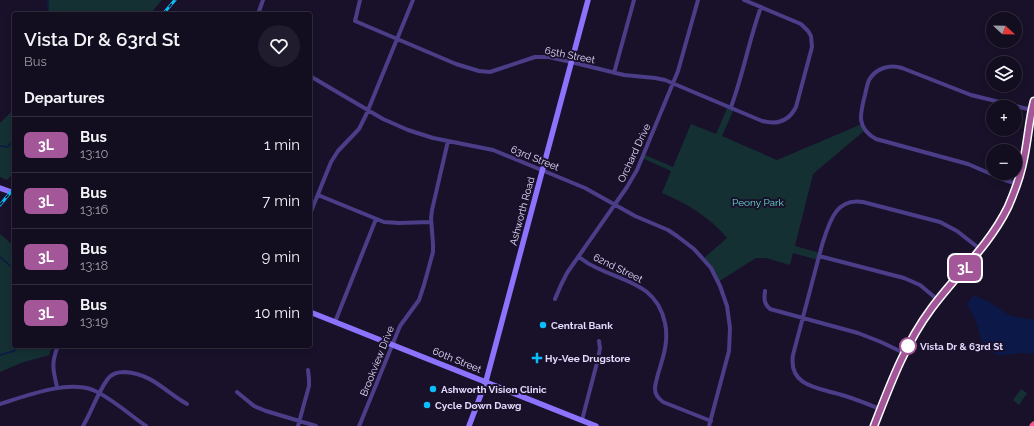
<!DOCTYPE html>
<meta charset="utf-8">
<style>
body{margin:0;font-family:Raleway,sans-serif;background:#201b2d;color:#f1f3f6;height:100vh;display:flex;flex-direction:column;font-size:15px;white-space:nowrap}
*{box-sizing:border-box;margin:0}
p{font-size:13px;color:#9d9ca5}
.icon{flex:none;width:22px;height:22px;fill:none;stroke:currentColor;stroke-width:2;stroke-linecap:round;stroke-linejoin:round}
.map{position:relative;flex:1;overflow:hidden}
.panel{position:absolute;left:12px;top:12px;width:300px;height:336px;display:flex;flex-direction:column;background:#130d20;border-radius:4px;box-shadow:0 2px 6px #0003,0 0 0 1px #322d3e}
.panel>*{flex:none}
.badge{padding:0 8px;border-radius:6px;font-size:14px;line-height:26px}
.needle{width:26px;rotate:112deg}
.controls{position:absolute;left:986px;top:12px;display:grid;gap:8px}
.controls a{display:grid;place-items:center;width:36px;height:36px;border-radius:50%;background:#130d20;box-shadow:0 2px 6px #0003,0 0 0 1px #322d3e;font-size:20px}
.map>.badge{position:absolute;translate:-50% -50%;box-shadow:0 0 0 2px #fff}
h2{padding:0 12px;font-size:15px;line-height:36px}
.round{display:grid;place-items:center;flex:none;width:42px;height:42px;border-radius:21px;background:#201b2d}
.headline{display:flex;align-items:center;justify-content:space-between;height:68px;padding:0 12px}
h1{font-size:19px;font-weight:600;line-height:30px}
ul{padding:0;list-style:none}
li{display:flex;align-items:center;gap:12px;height:56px;padding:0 12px;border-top:1px solid #322d3e}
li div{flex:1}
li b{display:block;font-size:15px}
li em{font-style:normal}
li .badge{min-width:44px;font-weight:700;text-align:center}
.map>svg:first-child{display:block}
.green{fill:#143033}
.water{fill:#0c1848}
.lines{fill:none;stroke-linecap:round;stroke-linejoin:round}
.stream{stroke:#0c1848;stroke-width:1.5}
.street{stroke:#4b3d88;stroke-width:4}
.secondary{stroke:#8c73fd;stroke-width:5.5}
.highway{stroke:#fc578c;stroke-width:7}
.rail-casing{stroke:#0abdfb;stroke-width:3}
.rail{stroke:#19112a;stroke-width:1.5;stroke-dasharray:4.5;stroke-linecap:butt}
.line-casing{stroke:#fff;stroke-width:9}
.line{stroke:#a35798;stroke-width:6}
.poi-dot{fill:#0abdfb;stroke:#19112a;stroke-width:1.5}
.stop-dot{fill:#fff;stroke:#a35798;stroke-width:2}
.labels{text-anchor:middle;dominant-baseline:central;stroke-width:4;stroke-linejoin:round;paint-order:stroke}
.street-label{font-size:10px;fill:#e4dafe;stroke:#19112a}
.park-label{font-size:10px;fill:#66dfd4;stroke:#19112a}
.poi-label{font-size:10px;font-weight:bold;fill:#e4dafe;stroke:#19112a;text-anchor:start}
.stop-label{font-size:10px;font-weight:bold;fill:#e4dafe;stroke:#19112a;text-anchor:start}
</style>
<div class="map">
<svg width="1034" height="426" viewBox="0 0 1034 426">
<rect width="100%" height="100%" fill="#19112a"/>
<path class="green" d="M48,0H162L150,14H49L47,5Z
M728,106L734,109L722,136L777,160L862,124L865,130L813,174L795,246L820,253L818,260L793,253L790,265L766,258H756L718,282L703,259L727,238C710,217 686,203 662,193L671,171L642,158L643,154L673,167L691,124L716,134Z
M14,109V172L7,180L0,177V123Z
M0,234L14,246V346H52L49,355L21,363L0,372Z
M923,341L937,344L935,352L921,348Z
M1021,389L1027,393L1019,405L1013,400Z"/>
<path class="water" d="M975,296L986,300L1009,315L1021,318L1034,320V354C1027,353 1019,353 1012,354C1008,354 1004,356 1000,355C981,351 981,336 976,322C974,316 970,310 967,305V304L971,298Z"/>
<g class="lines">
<path class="stream" d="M48,0V10L49,14
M0,146L8,147L14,139
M0,257L13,268L14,272
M0,355L14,351L17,346"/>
<path class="street" d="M360,0L355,21L456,64L479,71L490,72L535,57H549L571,62L624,75L655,78L665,80L762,121C777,125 789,121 796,107L812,47L811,36L808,31L801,24L744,0
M258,14L263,0
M614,73L634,0
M310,76L383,119L408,130L433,138L493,150L585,188L635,216L668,230L677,236L694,249L703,259L711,268L720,286L727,306L730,328L729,351L709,426
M731,107C743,75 749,40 761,7
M1017,184L1005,180L968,164L876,139C856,128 860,114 865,95C866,90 867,85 869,80C876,68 890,64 902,68L971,95L1032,110
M318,195L384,222L399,223L431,222
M310,214L331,162L338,151L359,129L366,115L413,0
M819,256L904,278L920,285L938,300
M579,257C584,261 590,265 597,268C626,282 657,285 665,323C669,341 663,358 658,374C657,379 655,384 655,389C655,395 659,399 663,402L711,421
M765,291C764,299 764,304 770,309L858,333L881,342L904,353
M555,299L561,285L567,273L627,187L637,170L678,71L698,0
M335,322L376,219
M57,387C53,370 51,363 58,346
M237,392L254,406L266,411L316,426
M0,404C26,396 66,380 93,390C110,397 130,415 146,426
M880,409C868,404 855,399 842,395C820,388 788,387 793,355L822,245C829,224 835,197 863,202L940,222L957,231L980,249
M582,420L598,359L600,348L599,341
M83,426C92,411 97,394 107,380C112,373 118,372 125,372C153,374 165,392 187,404
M298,426L309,386V379L308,370
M359,426L360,424L400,326L419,300L424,285L433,252V244L431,218L432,210L448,141"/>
<path class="secondary" d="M0,188L14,193
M310,312L596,426
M469,426L486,381L588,0
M874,426C890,385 905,344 931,309C956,275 989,246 1008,207C1015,191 1021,175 1024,158C1028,139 1029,120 1034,101"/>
<path class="highway" d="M1033,426L1034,425"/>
<defs>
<path id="rail" d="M163,14L175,0
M0,205L14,188"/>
</defs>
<use href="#rail" class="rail-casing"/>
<use href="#rail" class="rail"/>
</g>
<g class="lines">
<defs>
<path id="line" d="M874,426C890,385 905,344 931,309C956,275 989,246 1008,207C1015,191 1021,175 1024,158C1028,139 1029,120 1034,101"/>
</defs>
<use href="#line" class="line-casing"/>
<use href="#line" class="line"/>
</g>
<g class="poi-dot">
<circle cx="543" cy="325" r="4"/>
<path d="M535 352h4v4h4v4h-4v4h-4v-4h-4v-4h4z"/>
<circle cx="433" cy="389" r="4"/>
<circle cx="427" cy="405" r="4"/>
</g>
<circle class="stop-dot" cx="908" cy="346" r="8"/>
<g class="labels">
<g class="street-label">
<text transform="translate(570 55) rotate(11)">65th Street</text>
<text transform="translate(634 153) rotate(-65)">Orchard Drive</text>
<text transform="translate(535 158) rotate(22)">63rd Street</text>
<text transform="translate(522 211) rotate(-75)">Ashworth Road</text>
<text transform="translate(618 268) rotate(26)">62nd Street</text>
<text transform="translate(457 360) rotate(22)">60th Street</text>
<text transform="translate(377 361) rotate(-68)">Brookview Drive</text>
</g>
<g class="park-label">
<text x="758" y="202">Peony Park</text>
</g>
<g class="poi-label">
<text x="551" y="325">Central Bank</text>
<text x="545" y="358">Hy-Vee Drugstore</text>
<text x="441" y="389">Ashworth Vision Clinic</text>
<text x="435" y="405">Cycle Down Dawg</text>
</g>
<g class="stop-label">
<text x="920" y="346">Vista Dr &amp; 63rd St</text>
</g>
</g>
</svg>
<div class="controls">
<a><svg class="needle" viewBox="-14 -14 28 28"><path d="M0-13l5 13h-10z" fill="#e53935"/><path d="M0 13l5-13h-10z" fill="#9d9ca5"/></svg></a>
<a><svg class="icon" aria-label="layers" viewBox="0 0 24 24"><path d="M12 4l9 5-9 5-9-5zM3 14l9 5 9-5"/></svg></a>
<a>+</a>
<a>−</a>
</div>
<b class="badge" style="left:965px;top:268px;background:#a35798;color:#fff">3L</b>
<section class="panel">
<div class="headline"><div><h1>Vista Dr &amp; 63rd St</h1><p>Bus</p></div><a class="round"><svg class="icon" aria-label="heart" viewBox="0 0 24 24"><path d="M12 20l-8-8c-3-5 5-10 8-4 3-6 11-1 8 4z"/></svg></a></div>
<h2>Departures</h2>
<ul>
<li><span class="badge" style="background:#a35798;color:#fff">3L</span><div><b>Bus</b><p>13:10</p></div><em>1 min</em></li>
<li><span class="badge" style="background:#a35798;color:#fff">3L</span><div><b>Bus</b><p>13:16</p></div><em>7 min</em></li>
<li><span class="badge" style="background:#a35798;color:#fff">3L</span><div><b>Bus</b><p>13:18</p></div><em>9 min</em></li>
<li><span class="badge" style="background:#a35798;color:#fff">3L</span><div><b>Bus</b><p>13:19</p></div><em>10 min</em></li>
</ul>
</section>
</div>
